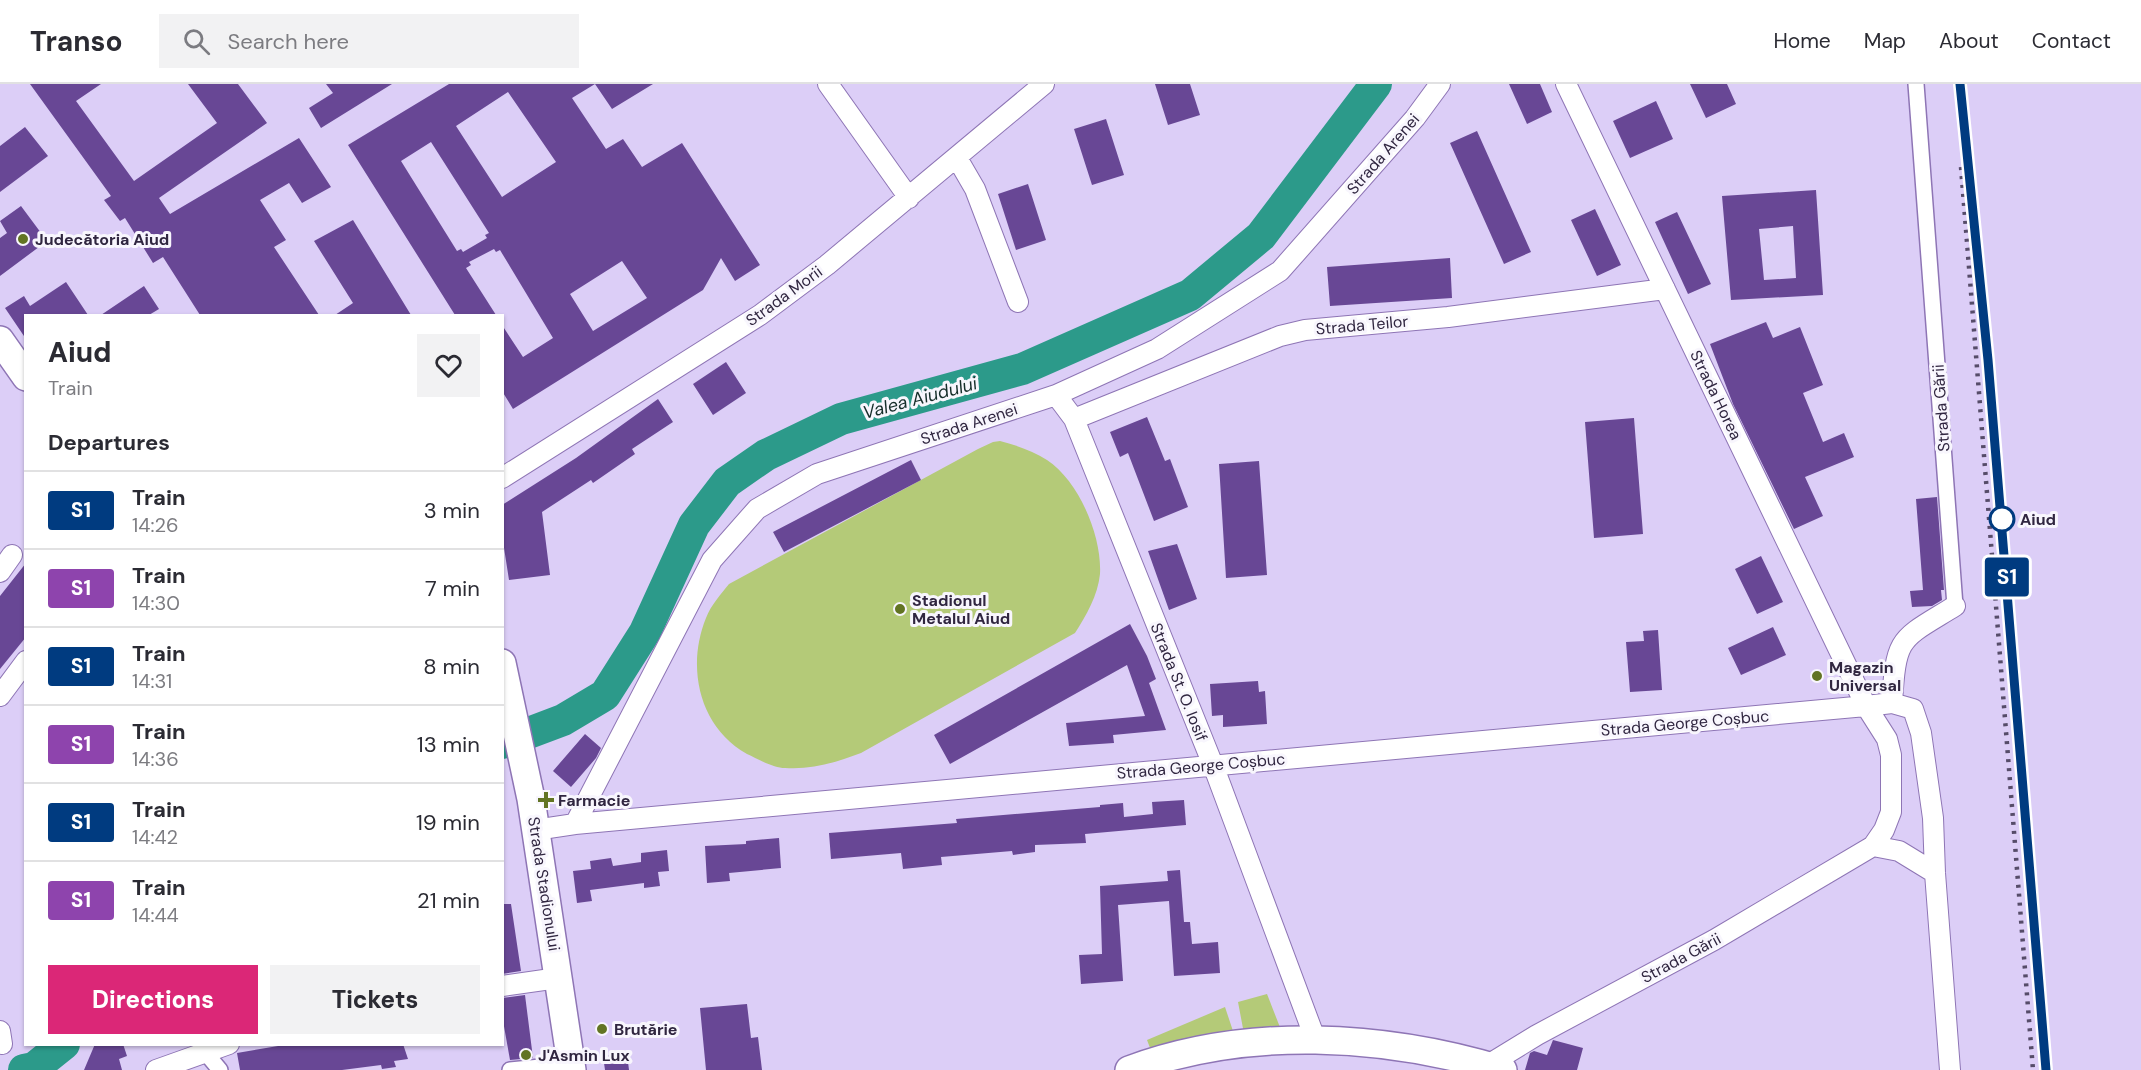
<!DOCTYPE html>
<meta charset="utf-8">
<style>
body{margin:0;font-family:"DM Sans",sans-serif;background:#f2f2f3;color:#2b2b33;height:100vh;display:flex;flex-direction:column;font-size:22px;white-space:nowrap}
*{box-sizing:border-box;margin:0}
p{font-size:20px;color:#7c7c81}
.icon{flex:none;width:33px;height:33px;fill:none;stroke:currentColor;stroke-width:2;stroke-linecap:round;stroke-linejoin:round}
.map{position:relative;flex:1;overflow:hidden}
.details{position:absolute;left:24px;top:230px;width:480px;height:732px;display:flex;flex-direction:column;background:#fff;border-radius:0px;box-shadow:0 2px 4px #0004}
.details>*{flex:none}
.badge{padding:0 12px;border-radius:4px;font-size:21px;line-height:39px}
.map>.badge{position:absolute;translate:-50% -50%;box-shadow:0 0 0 3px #fff}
h2{padding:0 24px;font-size:22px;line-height:54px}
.round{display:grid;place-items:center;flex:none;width:63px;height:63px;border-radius:0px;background:#f2f2f3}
.overview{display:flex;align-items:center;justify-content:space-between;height:102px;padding:0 24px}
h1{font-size:28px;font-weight:800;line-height:45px}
.cta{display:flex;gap:12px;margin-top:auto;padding:12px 24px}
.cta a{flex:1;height:69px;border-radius:0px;background:#db2777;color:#fff;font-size:24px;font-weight:800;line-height:69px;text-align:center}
.cta a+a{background:#f2f2f3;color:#2b2b33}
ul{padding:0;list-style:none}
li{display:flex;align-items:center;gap:18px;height:78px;padding:0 24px;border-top:2px solid #e1e1e2}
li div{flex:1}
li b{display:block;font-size:22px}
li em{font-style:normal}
li .badge{min-width:66px;font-weight:700;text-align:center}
header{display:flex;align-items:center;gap:36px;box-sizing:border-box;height:84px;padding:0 30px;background:#fff;border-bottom:2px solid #e1e1e2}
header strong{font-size:28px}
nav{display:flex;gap:33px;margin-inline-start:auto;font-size:21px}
.search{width:420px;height:54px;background:#f2f2f3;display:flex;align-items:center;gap:15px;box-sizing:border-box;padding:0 21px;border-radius:0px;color:#7c7c81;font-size:22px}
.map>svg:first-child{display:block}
.green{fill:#b4ca78}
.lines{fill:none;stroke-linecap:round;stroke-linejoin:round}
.river{stroke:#2c9a8a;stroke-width:32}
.building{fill:#684795;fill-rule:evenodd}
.pedestrian-casing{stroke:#8e75b5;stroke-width:18}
.minor-casing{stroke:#8e75b5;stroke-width:22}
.secondary-casing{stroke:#8e75b5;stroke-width:30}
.pedestrian{stroke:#fff;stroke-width:15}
.minor{stroke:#fff;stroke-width:20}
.secondary{stroke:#fff;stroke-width:27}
.rail{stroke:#564c69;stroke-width:4.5;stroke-dasharray:3 6;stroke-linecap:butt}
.line-casing{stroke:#fff;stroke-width:14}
.line{stroke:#003b80;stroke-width:9}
.poi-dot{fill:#627423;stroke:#f8f6fd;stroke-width:2}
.stop-dot{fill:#fff;stroke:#003b80;stroke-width:3}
.labels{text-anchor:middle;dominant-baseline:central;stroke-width:6;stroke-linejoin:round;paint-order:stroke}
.street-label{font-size:16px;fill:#302640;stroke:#f8f6fd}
.poi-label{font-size:16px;font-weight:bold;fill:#302640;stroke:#f8f6fd;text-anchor:start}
.stop-label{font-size:16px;font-weight:bold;fill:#302640;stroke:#f8f6fd;text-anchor:start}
.water-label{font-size:18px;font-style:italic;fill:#162e2a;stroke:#f8f6fd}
</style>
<header>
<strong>Transo</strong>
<div class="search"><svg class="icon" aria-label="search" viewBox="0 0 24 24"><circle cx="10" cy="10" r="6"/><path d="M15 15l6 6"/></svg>Search here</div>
<nav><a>Home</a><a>Map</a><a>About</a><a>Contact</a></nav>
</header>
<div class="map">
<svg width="2141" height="986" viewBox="0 0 2141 986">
<rect width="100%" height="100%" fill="#dccef7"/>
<path class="green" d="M1000,357C1016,361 1033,367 1047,376C1079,397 1102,452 1100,490C1098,511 1086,532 1075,549L861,669C837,678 812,686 785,684C773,684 758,675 747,670C699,643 686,583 706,534C711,521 721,510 729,500L978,365L993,358Z
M1267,910L1283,951L1245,955L1238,918Z
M1225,923L1236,956L1152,969L1147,956Z"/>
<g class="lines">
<path class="river" d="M502,659L563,636L605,611L645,548L694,441L727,398L766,371L841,335L1022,285L1190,211L1261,152L1376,0
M24,986L34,984L64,960"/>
</g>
<path class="building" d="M30,0H101L76,17L134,97L217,39L188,0H238L267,39L159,114L170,130L299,54L331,103L302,119L289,99L260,116L286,156L274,163L319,231H200L163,173L153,179L125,134L120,137L104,116L111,112Z
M326,0H392L321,44L309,24L333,9Z
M449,0H653L612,25L595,0L572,14L606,65L623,55L642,83L682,59L760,181L735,197L721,174L703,206L513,325L502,307V241L523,273L553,254L500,166L496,168L494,165L469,178L471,181L466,184L496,231H455L348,61ZM508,8L556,78L502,113L456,42ZM431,58L489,149L485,151L487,154L463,168L461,165L457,167L401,77ZM622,177L647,214L593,247L570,210Z
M1155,0H1190L1200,31L1168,41Z
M1509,0H1540L1552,28L1527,40Z
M1690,0H1727L1736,20L1706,34Z
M1656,17L1673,55L1630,74L1613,37Z
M1106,35L1124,91L1092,101L1074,45Z
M25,43L48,72L0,108V62Z
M1477,47L1531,168L1504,180L1450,59Z
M1028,100L1046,156L1016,166L998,110Z
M1816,106L1823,211L1731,216L1722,112ZM1793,142L1796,194L1764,196L1759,145Z
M21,122L47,157L0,192V154L7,149L0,137Z
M1595,125L1621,181L1597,192L1571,136Z
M1677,128L1711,200L1688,210L1655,138Z
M353,136L411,231H335L353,219L314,157Z
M1450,174L1452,214L1330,222L1327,183Z
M66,198L88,231H26V255L5,224L24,212L30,222Z
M144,202L159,225L149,231H101Z
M1766,238L1773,254L1800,243L1823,301L1803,309L1823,358L1844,349L1854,373L1805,393L1823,432L1794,445L1733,320L1710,260Z
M726,278L746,309L713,331L693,300Z
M658,315L673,338L632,365L635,370L593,399L591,396L542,428L550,491L509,496L502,451V421L576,374Z
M1147,333L1165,377L1170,375L1188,423L1154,437L1128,369L1120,373L1110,348Z
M1634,334L1643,450L1594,454L1585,338Z
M911,376L921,396L784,468L773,448Z
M1259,377L1267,491L1226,494L1219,380Z
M1937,413L1944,506H1941L1942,516L1932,522L1912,523L1910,507L1923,506L1916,415Z
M1177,460L1197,515L1169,526L1148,467Z
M1761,472L1783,518L1757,530L1735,485Z
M26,479V553L0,585V512Z
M1130,540L1147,572L1156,595L1149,599L1166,646L1113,651L1114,659L1069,662L1066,639L1145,632L1127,581L950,680L934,651Z
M1773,543L1786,571L1741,591L1728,564Z
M1658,546L1662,606L1630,608L1626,558L1644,557L1643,547Z
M1258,597L1259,608L1265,607L1267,640L1223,643V631L1212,632L1210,600Z
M585,650L601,664L596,674L571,703L553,687Z
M1184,716L1186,741L1085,750L1086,759L1035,761V768L1013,771L1012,767L941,773L942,781L903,785L901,769L831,775L829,749L957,739L956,735L1100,723V721L1123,719L1124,733L1153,730L1152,718Z
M779,754L781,784L729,789L730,797L707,799L705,762L746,760V757Z
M667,766L669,787L658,788L660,802L644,804V799L590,806L592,817L577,819L573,787L591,785L590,777L611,774L613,782L641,778V769Z
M1180,786L1184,838H1190L1192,860L1218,858L1220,889L1174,892L1169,817L1118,821L1123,897L1081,900L1079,871L1102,870L1100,802L1168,797L1167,787Z
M502,820H511L521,887L502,890Z
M525,911L533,974L510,976L502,931V914Z
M747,920L751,954L758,953L762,986H706L700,924Z
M1553,956L1583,964L1577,986H1525L1530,969L1534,967L1547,971Z
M95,960H123L127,972L119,975L122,986H84Z
M290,960H403L408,975L394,977L396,983L382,985L381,981L342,986H240L237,969Z
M627,970L629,986H605L603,972Z"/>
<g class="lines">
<defs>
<path id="pedestrian" d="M1916,0L1955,522
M205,968L220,986
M510,986L571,980"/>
<path id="minor" d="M828,0L909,114
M957,74L975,105L1018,218
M1056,311L1074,335L1213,681L1316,957
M1074,335L1280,252L1305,246L1448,233L1665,205
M502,394L760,231L827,181L1044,0
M0,488L12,471
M0,612L26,577
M1892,619L1913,625L1921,649L1933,734L1935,789L1950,986
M575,740L712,476L757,425L817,390L1056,311L1157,265L1280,187L1415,34L1440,0
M535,746L575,740L1866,622L1566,0
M1873,762L1899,767L1935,789
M502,902L558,894
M0,947L2,960
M1488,981L1537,951L1714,856L1873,762L1884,746L1891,728V671L1887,655L1866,622L1892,619C1896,551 1900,556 1955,522
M156,986L229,960"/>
<path id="secondary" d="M0,256L26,293
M502,579L531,715L572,986
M1129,986C1247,942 1384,950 1503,986"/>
</defs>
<use href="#pedestrian" class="pedestrian-casing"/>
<use href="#minor" class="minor-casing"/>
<use href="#secondary" class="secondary-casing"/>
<use href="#pedestrian" class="pedestrian"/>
<use href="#minor" class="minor"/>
<use href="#secondary" class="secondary"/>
<path class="rail" d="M1960,0L1988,276L2046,986
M1961,83L2033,986"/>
</g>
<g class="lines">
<defs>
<path id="line" d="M1960,0L1988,276L2046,986"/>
</defs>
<use href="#line" class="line-casing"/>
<use href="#line" class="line"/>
</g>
<g class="poi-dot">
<circle cx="23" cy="155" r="6"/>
<circle cx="900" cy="525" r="6"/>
<circle cx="1817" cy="592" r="6"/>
<path d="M543 707h6v6h6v6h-6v6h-6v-6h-6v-6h6z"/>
<circle cx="602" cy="945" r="6"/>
<circle cx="526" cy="971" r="6"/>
</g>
<circle class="stop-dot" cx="2002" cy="435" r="12"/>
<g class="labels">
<g class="street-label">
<text transform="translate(1383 70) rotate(-49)">Strada Arenei</text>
<text transform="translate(784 212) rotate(-36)">Strada Morii</text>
<text transform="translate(1362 241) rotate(-5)">Strada Teilor</text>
<text transform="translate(1716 311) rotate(64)">Strada Horea</text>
<text transform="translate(1941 324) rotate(-94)">Strada Gării</text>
<text transform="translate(969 340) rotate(-18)">Strada Arenei</text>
<text transform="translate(1179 598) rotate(68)">Strada St. O. Iosif</text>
<text transform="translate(1685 639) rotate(-5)">Strada George Coșbuc</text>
<text transform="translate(1201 682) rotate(-5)">Strada George Coșbuc</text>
<text transform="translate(544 800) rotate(81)">Strada Stadionului</text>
<text transform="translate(1681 874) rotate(-28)">Strada Gării</text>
</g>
<g class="poi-label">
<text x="35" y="155">Judecătoria Aiud</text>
<text x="912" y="516">Stadionul<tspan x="912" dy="18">Metalul Aiud</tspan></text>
<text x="1829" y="583">Magazin<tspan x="1829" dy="18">Universal</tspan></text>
<text x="558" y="716">Farmacie</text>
<text x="614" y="945">Brutărie</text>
<text x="538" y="971">J'Asmin Lux</text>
</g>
<g class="stop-label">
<text x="2020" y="435">Aiud</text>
</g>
<g class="water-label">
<text transform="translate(920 314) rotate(-15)">Valea Aiudului</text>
</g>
</g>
</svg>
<b class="badge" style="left:2007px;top:493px;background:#003b80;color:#fff">S1</b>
<section class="details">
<div class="overview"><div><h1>Aiud</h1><p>Train</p></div><a class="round"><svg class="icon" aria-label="heart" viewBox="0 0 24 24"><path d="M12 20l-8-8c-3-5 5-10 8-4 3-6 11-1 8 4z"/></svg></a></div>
<h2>Departures</h2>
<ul>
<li><span class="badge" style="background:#003b80;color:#fff">S1</span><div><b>Train</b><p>14:26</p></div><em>3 min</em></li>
<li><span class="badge" style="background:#8e44ad;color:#fff">S1</span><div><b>Train</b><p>14:30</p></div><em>7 min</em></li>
<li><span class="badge" style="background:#003b80;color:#fff">S1</span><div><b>Train</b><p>14:31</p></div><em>8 min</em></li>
<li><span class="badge" style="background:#8e44ad;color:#fff">S1</span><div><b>Train</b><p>14:36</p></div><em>13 min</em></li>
<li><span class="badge" style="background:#003b80;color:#fff">S1</span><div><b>Train</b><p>14:42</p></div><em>19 min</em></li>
<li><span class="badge" style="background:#8e44ad;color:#fff">S1</span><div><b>Train</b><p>14:44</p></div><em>21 min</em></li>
</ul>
<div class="cta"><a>Directions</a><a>Tickets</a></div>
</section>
</div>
